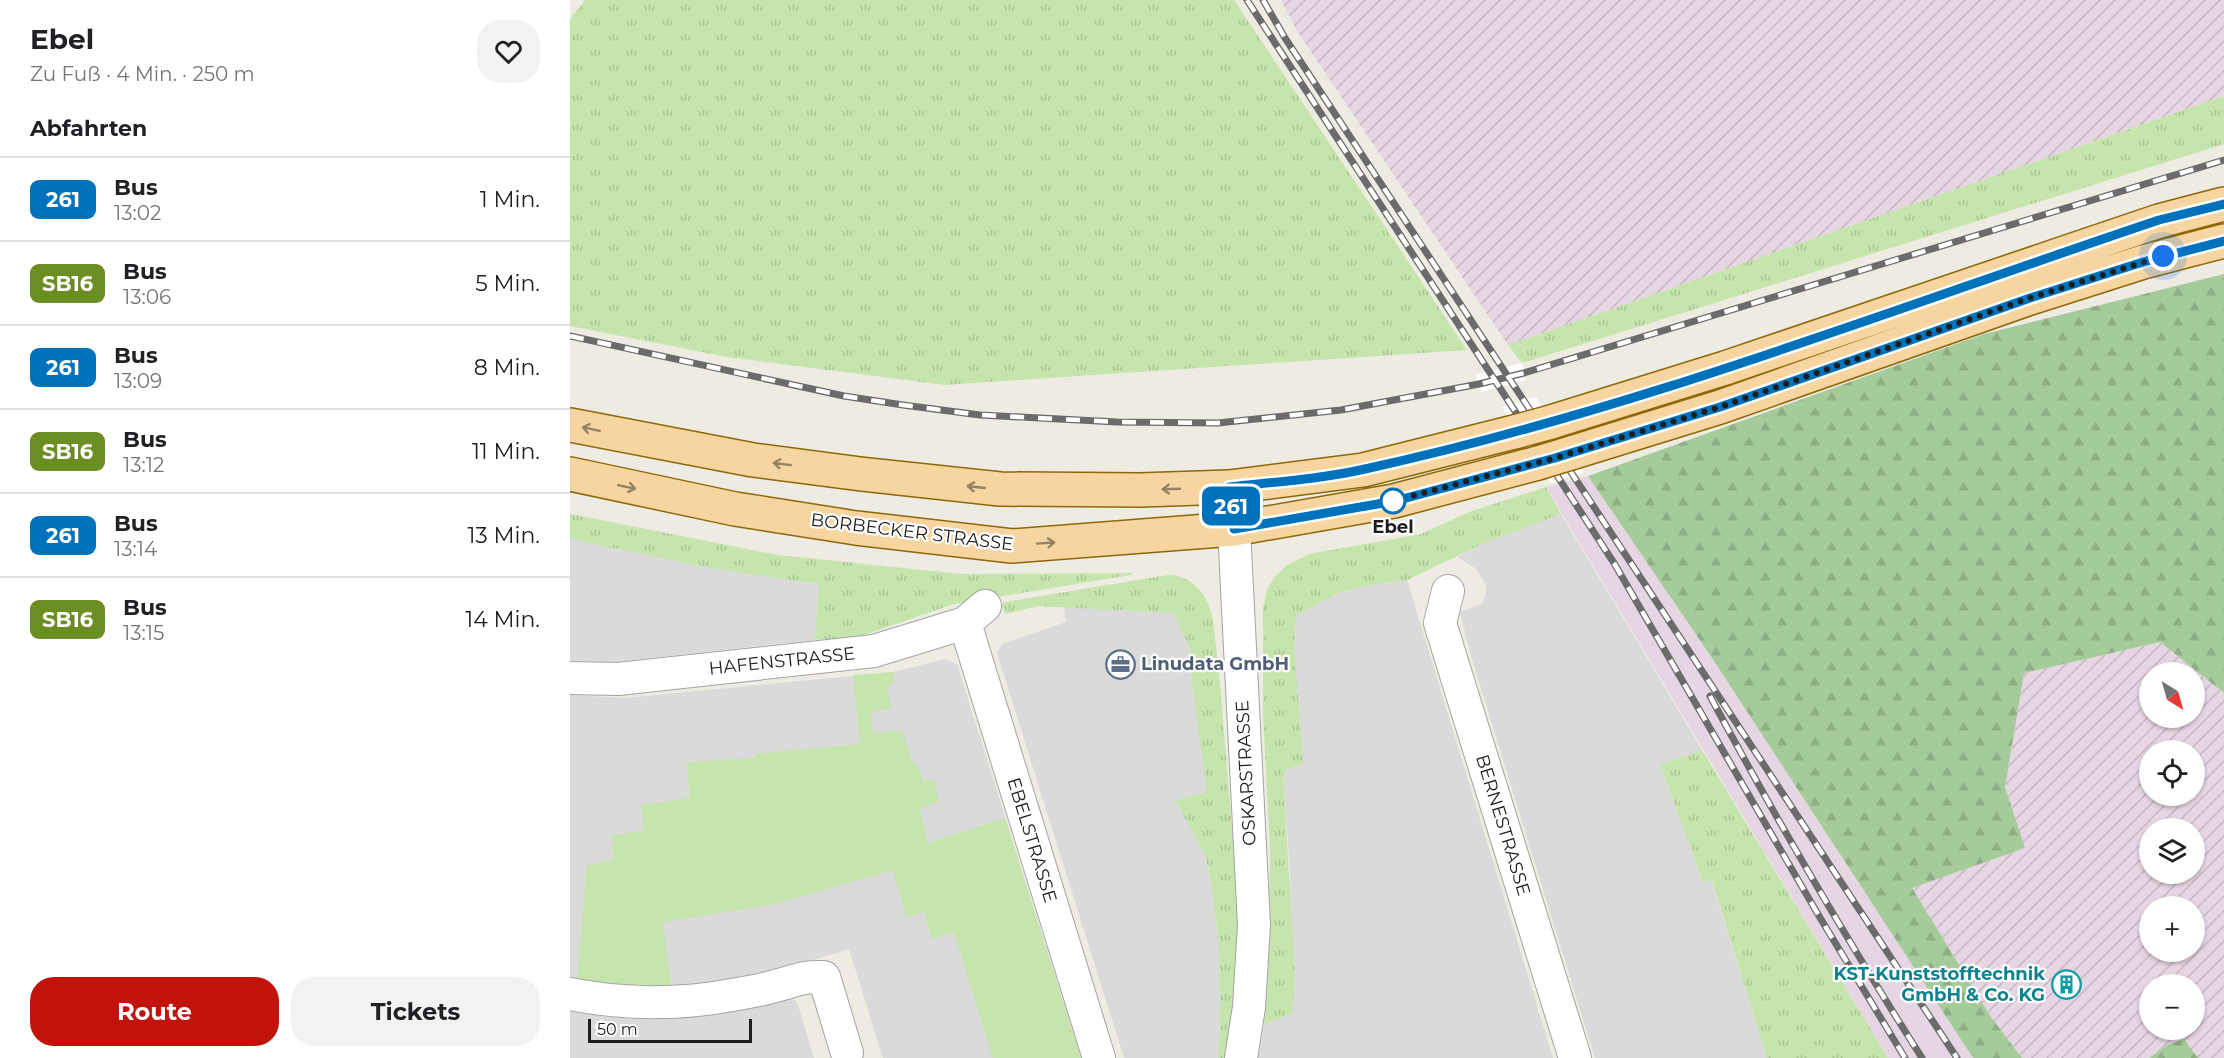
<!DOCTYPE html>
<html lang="de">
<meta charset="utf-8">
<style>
body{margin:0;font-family:Montserrat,sans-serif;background:#f2f2f2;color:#202124;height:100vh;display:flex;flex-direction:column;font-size:22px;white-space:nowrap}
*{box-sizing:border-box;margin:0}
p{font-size:20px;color:#757577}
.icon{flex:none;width:33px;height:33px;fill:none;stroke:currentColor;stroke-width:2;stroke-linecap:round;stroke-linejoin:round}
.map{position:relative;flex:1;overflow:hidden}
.drawer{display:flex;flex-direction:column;background:#fff;width:570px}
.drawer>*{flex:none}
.badge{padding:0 12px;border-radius:9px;font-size:21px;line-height:39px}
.needle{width:39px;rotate:143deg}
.buttons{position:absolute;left:1569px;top:662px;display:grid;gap:12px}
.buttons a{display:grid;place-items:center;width:66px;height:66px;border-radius:50%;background:#fff;box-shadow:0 2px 4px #0004;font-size:30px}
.scale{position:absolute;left:18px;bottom:15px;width:164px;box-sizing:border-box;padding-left:6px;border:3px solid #1d1d1d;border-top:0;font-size:16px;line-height:21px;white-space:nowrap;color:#1d1d1d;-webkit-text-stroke:4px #fff;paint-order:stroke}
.you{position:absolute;width:30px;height:30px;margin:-15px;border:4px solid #fff;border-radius:50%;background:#1a73e8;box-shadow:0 0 0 9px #1a73e833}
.map>.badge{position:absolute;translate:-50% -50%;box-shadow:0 0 0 3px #fff}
h2{padding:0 30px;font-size:22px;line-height:54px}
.round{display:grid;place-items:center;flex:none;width:63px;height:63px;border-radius:24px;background:#f2f2f2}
.headline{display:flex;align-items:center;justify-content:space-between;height:102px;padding:0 30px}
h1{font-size:28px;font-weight:700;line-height:45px}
.action{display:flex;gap:12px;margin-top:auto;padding:12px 30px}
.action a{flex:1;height:69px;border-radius:24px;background:#bf130b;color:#fff;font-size:24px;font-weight:700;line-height:69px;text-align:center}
.action a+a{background:#f2f2f2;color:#202124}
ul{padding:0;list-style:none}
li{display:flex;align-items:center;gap:18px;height:84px;padding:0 30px;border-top:2px solid #e0e0e0}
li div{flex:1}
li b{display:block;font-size:22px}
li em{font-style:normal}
li .badge{min-width:66px;font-weight:700;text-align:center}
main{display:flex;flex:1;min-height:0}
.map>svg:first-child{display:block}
.residential{fill:#dbdada}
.industrial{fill:url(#industrial-furrows);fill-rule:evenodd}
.railway{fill:#e6d6e3}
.grass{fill:url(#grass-tufts)}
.forest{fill:url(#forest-firs)}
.garden{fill:#c5e5ac}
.pier{fill:#fff}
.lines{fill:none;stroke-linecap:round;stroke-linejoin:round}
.minor-casing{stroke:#a4a4a4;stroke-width:34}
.major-casing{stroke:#8e6808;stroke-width:36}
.minor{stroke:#fff;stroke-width:32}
.major{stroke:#f6d5a0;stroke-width:33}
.rail-casing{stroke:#6b6b6b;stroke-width:7}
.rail{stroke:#fff;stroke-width:4.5;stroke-dasharray:14;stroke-linecap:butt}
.major-bridge-casing{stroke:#8e6808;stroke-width:36;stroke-linecap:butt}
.major-bridge{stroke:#f6d5a0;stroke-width:33}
.oneway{stroke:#948265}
.line-casing{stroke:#fff;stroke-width:14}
.line{stroke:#0072bc;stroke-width:9}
.walk{stroke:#1d1d1d;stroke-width:6;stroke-dasharray:0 10.8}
.stop-dot{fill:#fff;stroke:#0072bc;stroke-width:3}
.labels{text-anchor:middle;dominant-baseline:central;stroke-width:4.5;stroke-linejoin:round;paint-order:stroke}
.stop-label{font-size:18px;font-weight:bold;fill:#1d1d1d;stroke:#fff}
.street-label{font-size:18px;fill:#1d1d1d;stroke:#fff}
.service-label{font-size:18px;font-weight:bold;fill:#4e5e75;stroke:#fff;text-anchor:start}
.culture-label{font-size:18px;font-weight:bold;fill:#0d838f;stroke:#fff;text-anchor:end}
</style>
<main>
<section class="drawer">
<div class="headline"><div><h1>Ebel</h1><p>Zu Fuß · 4 Min. · 250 m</p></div><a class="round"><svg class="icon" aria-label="heart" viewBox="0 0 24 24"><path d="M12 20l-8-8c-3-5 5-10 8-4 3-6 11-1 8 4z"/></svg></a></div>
<h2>Abfahrten</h2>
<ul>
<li><span class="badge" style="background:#0072bc;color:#fff">261</span><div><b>Bus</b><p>13:02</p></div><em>1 Min.</em></li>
<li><span class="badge" style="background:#6b8e23;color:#fff">SB16</span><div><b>Bus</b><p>13:06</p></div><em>5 Min.</em></li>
<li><span class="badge" style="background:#0072bc;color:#fff">261</span><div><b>Bus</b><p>13:09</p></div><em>8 Min.</em></li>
<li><span class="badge" style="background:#6b8e23;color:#fff">SB16</span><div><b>Bus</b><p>13:12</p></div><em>11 Min.</em></li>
<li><span class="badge" style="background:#0072bc;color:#fff">261</span><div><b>Bus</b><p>13:14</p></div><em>13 Min.</em></li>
<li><span class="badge" style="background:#6b8e23;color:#fff">SB16</span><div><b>Bus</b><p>13:15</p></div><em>14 Min.</em></li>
</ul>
<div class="action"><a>Route</a><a>Tickets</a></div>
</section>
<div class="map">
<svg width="1654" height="1058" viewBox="0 0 1654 1058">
<defs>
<pattern id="industrial-furrows" width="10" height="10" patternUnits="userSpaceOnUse" patternTransform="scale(1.5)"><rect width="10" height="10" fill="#e6d6e3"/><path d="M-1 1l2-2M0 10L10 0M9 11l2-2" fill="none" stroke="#c5b7c2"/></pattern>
<pattern id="grass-tufts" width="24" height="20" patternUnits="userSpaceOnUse" patternTransform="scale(1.5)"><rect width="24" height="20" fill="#c5e5ac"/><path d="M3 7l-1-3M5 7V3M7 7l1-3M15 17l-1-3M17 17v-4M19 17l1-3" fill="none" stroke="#a9c494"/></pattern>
<pattern id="forest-firs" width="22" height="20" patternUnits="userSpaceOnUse" patternTransform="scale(1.5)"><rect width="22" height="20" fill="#a6cb9a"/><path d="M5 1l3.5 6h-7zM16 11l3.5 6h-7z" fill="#8eae84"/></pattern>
</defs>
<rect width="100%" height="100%" fill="#eeebe3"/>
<path class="residential" d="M991,514L1132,750L1090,765L1133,882L1141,879L1197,1058H1025L901,656L890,612L913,603L916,592V584L905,568L887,557L914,543Z
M0,537L140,568L250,584L245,640L43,662L0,661Z
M837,580L983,1058H688L694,1024L722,1014L720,871L713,771L726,616L768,593L791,587Z
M494,607L603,613L620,648L622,682L638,792L605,800L635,855L641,880L649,945L650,1023L648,1058H554L427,653L432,644L496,622Z
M375,659L387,664L511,1058H313L279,949L220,967L168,979L101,986L0,980V695L56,698L323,672Z
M217,998L224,1000L228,1005L244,1058H0V1010L18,1013L68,1015Z"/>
<path class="industrial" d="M711,0H1654V96L938,345L727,31Z
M1590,642L1654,693V1058H1628L1614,1039L1597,1045L1579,1058H1452L1421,1017L1342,888L1454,848L1435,787L1454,673ZM1580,672H1624V717H1580ZM1580,750H1624V795H1580ZM1580,828H1624V873H1580ZM1580,906H1624V951H1580ZM1580,984H1624V1029H1580Z"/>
<path class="railway" d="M1018,476L1142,658L1403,1058H1318L976,487Z"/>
<path class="grass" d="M15,0H664L897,350L375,385L157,357L0,326V19Z
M1654,96V144L952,363L938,345Z
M976,487L991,514L914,543L837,580L791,587L768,593L726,616L724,645L733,764L713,771L725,976L722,1014L694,1024L699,961L700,849L693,714V608L697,589L705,576L719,564L739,554L851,534L899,512Z
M0,514L208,555L391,574L562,573L561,575L384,604L291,636L245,640L249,584L140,568L14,542L0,537Z
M598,575C617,575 632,588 639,606C644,618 644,633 646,646C649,675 652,703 654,732C662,840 678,951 657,1058H648L650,1023L649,945L641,880L635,855L605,800L637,792L622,682L620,648L603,613L468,606L436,614L430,603Z
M1132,750L1318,1058H1197L1142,880L1133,882L1090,765Z"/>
<path class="forest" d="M1654,274V693L1590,642L1454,673L1435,787L1455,848L1342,888L1421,1017L1452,1058H1403L1142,658L1018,476L1414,334Z
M1614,1039L1628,1058H1579L1597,1045Z"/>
<path class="garden" d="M323,672L324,683L316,686L322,708L301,712L303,733L332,731L343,763H346L354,782L364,779L369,801L350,809L358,843L435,818L511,1058H423L384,932L362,939L354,912L336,917L323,870L201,905L93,922L101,986L7,982L17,865L44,860L41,836L74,830L71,805L120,798L117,762L185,758V754L290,744L283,675Z"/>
<path class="pier" d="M952,363L956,380L911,392L906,375Z
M966,397L1014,473L981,483L932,407Z"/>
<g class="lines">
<defs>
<path id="minor" d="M659,487L664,529L684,925L679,1007L671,1058
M878,591L870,623L1005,1058
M395,623L529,1058
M0,678L48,679L304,651L395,623L415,606
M0,994C49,1004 106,1005 156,996C172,993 189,991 205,986C225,981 233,976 254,977L277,1053"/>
<path id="major" d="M981,422L1155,368L1589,221L1654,204
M0,425L183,460L291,474L430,489L570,490L659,487L793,470L948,431
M1001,453L1150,407L1460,298L1573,262L1654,241
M0,474L165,509L286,528L442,546L664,529L824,501L968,463"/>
</defs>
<use href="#minor" class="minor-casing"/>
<use href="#major" class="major-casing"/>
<use href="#minor" class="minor"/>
<use href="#major" class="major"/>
<defs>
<path id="rail" d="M677,0L1044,563L1249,916L1335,1058
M693,0L715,38L1387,1058
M0,336L274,396L333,405L410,415L547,422L648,423L771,410L909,384L954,373L1654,160
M1140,696C1206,819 1277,940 1352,1058"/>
</defs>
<use href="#rail" class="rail-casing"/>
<use href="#rail" class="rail"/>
<defs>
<path id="major-bridge" d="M948,431L981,422
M968,463L1001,453"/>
</defs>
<use href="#major-bridge" class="major-bridge-casing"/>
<use href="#major-bridge" class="major-bridge"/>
</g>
<defs><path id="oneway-shaft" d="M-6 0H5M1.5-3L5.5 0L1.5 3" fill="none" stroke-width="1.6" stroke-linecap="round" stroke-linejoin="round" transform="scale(1.5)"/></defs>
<g class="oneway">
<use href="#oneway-shaft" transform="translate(21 429) rotate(-168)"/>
<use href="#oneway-shaft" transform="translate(212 464) rotate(-173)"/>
<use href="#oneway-shaft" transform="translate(57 487) rotate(12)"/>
<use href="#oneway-shaft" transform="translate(406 487) rotate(-174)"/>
<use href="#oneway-shaft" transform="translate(601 489) rotate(178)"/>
<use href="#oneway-shaft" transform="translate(476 543) rotate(-4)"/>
</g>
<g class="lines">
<defs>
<path id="line" d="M1654,204L1589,220C1326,308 1066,410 795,469C751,479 704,482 659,487L664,529L825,501L985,458L1150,407L1460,298L1573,262L1654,241"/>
</defs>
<use href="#line" class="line-casing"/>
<use href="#line" class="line"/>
<path class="walk" d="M823,501L985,458L1150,407L1460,298L1593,256"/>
</g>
<defs>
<symbol id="office-ring" viewBox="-11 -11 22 22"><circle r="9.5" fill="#fff" stroke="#5c6f8a" stroke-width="1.5"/><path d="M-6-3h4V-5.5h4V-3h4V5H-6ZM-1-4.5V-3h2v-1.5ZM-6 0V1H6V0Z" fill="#5c6f8a"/></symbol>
<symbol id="building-ring" viewBox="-11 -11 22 22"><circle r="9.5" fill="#fff" stroke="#0f9aa8" stroke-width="1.5"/><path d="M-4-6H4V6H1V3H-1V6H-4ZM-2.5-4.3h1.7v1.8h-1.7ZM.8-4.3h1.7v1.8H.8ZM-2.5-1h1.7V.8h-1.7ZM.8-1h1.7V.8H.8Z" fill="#0f9aa8"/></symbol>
</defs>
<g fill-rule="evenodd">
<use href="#office-ring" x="534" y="648" width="33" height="33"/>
<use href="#building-ring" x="1480" y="968" width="33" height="33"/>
</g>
<circle class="stop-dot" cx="823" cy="501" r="12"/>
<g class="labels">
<g class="stop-label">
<text x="823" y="527">Ebel</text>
</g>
<g class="street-label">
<text transform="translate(342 532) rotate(7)">BORBECKER STRASSE</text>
<text transform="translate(212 661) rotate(-6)">HAFENSTRASSE</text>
<text transform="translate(676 773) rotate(-93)">OSKARSTRASSE</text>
<text transform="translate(933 825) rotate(73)">BERNESTRASSE</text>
<text transform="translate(462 840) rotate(73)">EBELSTRASSE</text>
</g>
<g class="service-label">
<text x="571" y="664">Linudata GmbH</text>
</g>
<g class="culture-label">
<text x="1475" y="974">KST-Kunststofftechnik<tspan x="1475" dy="21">GmbH &amp; Co. KG</tspan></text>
</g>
</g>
</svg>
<div class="buttons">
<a><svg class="needle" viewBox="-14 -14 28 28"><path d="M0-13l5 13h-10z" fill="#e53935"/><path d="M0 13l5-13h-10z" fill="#757577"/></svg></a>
<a><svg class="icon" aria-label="locate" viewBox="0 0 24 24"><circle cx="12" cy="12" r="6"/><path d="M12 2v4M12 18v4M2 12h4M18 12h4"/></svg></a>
<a><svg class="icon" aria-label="layers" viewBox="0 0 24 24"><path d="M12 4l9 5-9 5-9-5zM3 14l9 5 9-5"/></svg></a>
<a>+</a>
<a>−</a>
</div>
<div class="scale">50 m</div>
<div class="you" style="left:1593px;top:256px"></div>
<b class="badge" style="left:661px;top:506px;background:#0072bc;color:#fff">261</b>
</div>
</main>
